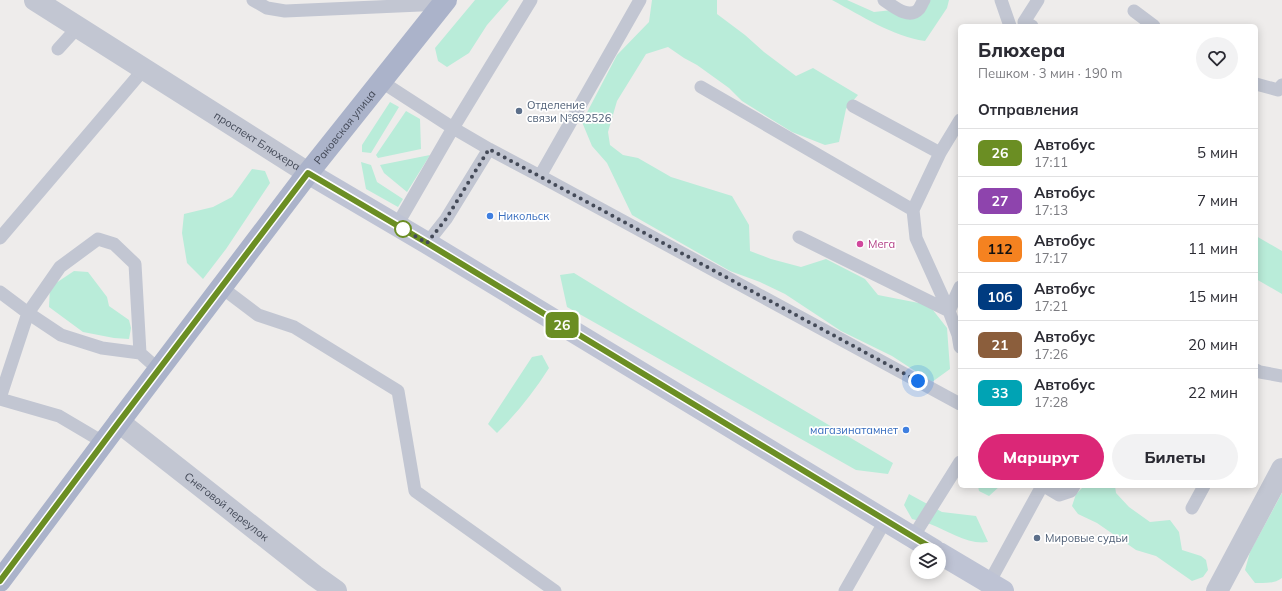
<!DOCTYPE html>
<html lang="ru">
<meta charset="utf-8">
<style>
body{margin:0;font-family:Mulish,sans-serif;background:#f2f2f3;color:#2b2b33;height:100vh;display:flex;flex-direction:column;font-size:15px;white-space:nowrap}
*{box-sizing:border-box;margin:0}
p{font-size:13px;color:#7c7c81}
.icon{flex:none;width:22px;height:22px;fill:none;stroke:currentColor;stroke-width:2;stroke-linecap:round;stroke-linejoin:round}
.map{position:relative;flex:1;overflow:hidden}
.sheet{position:absolute;left:958px;top:24px;width:300px;height:464px;display:flex;flex-direction:column;background:#fff;border-radius:6px;box-shadow:0 2px 10px #0003}
.sheet>*{flex:none}
.badge{padding:0 8px;border-radius:6px;font-size:14px;line-height:26px}
.tools{position:absolute;left:910px;top:543px;display:grid;gap:8px}
.tools a{display:grid;place-items:center;width:36px;height:36px;border-radius:50%;background:#fff;box-shadow:0 2px 10px #0003;font-size:20px}
.you{position:absolute;width:20px;height:20px;margin:-10px;border:3px solid #fff;border-radius:50%;background:#1a73e8;box-shadow:0 0 0 6px #1a73e833}
.map>.badge{position:absolute;translate:-50% -50%;box-shadow:0 0 0 2px #fff}
h2{padding:0 20px;font-size:15px;line-height:36px}
.round{display:grid;place-items:center;flex:none;width:42px;height:42px;border-radius:21px;background:#f2f2f3}
.summary{display:flex;align-items:center;justify-content:space-between;height:68px;padding:0 20px}
h1{font-size:19px;font-weight:800;line-height:30px}
.primary-button{display:flex;gap:8px;margin-top:auto;padding:8px 20px}
.primary-button a{flex:1;height:46px;border-radius:24px;background:#db2777;color:#fff;font-size:16px;font-weight:800;line-height:46px;text-align:center}
.primary-button a+a{background:#f2f2f3;color:#2b2b33}
ul{padding:0;list-style:none}
li{display:flex;align-items:center;gap:12px;height:48px;padding:0 20px;border-top:1px solid #e1e1e2}
li div{flex:1}
li b{display:block;font-size:15px}
li em{font-style:normal}
li .badge{min-width:44px;font-weight:700;text-align:center}
.map>svg:first-child{display:block}
.green{fill:#b9ecd9}
.lines{fill:none;stroke-linecap:round;stroke-linejoin:round}
.lane{stroke:#c2c6d2;stroke-width:13}
.street{stroke:#c2c6d2;stroke-width:22}
.secondary{stroke:#bec3d4;stroke-width:22}
.primary{stroke:#abb3ca;stroke-width:22}
.line-casing{stroke:#fff;stroke-width:9}
.line{stroke:#6b8e23;stroke-width:6}
.walk{stroke:#444a58;stroke-width:4;stroke-dasharray:0 7.2}
.service-dot{fill:#5c6f8a;stroke:#fff;stroke-width:1.5}
.shop-dot{fill:#3f7fe0;stroke:#fff;stroke-width:1.5}
.stop-dot{fill:#fff;stroke:#6b8e23;stroke-width:2}
.hotel-dot{fill:#d1479c;stroke:#fff;stroke-width:1.5}
.labels{text-anchor:middle;dominant-baseline:central;stroke-width:3.5;stroke-linejoin:round;paint-order:stroke}
.service-label{font-size:11px;fill:#4e5e75;stroke:#fff;text-anchor:start}
.street-label{font-size:11px;fill:#444a58;stroke:#fff}
.shop-label{font-size:11px;fill:#366cbe;stroke:#fff;text-anchor:start}
.hotel-label{font-size:11px;fill:#b23c85;stroke:#fff;text-anchor:start}
</style>
<div class="map">
<svg width="1282" height="591" viewBox="0 0 1282 591">
<rect width="100%" height="100%" fill="#eeeceb"/>
<path class="green" d="M475,0H509L487,25L469,53L447,67L438,61L435,48Z
M652,0H717V14L745,35L764,52L796,76L813,68L858,95L846,109L839,142L825,145L792,132L742,101L729,88L697,65L684,58L668,47L646,54L617,101L608,132L610,145L623,155L638,158L671,177L732,196L749,225L750,251L771,259L801,267L826,259L865,279L878,295L929,305L947,328L950,369L932,382L892,356L841,331L785,294L760,282L730,271L632,215L607,163L592,146L582,122L617,55L649,22Z
M832,0H847L874,12L920,7L930,0H949L947,8L925,41C892,36 862,16 832,0Z
M390,102L399,107L371,153L362,152V145Z
M406,111L420,119L421,149L378,158L376,155Z
M430,155L407,192L384,173L380,165Z
M361,162L371,165L377,182L403,199L398,207L366,189Z
M252,169L265,171L270,183L226,249L203,279L187,263L182,233L184,214L213,207L232,197Z
M1256,236L1282,251V294L1256,279Z
M74,271L88,272L107,297L109,306L129,320L131,328L129,339L114,338L83,332L49,307L50,287Z
M574,273L631,308L893,463L888,474L856,470L567,307L560,275Z
M542,355L549,368C534,392 517,413 497,433L488,424L532,357Z
M978,486H1000L989,496L979,491Z
M1084,486H1115L1116,493L1129,507L1150,522L1170,520L1179,532L1182,550L1201,556L1206,560L1208,570L1203,577L1192,581L1156,556L1136,550L1097,523L1078,514L1072,506L1076,494Z
M1282,493V578C1274,584 1265,583 1255,583L1245,570L1250,552Z
M909,494L942,512L976,516L988,542C968,545 948,531 930,524C925,522 918,521 912,519L904,505Z"/>
<g class="lines">
<path class="lane" d="M253,0L267,8L285,11L443,4
M884,0C893,6 909,20 919,9C921,6 922,3 924,0
M1001,0L1010,26
M1134,11L1154,26
M1032,26L1024,22L1038,0
M58,49L78,27
M382,82L453,128L489,149L540,176L640,0
M1256,84L1278,90L1282,85
M701,87L913,210
M853,106L940,153L913,210L916,238L949,311L958,335L960,347
M940,153L960,120
M540,176L960,404
M397,225L453,128L531,0
M799,237L949,311L960,287
M0,238L144,69
M427,243L446,219L489,149
M221,287L258,315L294,327L398,391L415,491L555,591
M0,292L28,313L0,398
M140,353L102,348L61,335L28,313L60,267L98,239L114,244L135,264L140,353L158,369
M1256,370L1260,372L1282,376
M0,399L59,416L103,442
M1044,486L1059,495L1071,491L1074,486
M1192,508L1204,486
M913,537L960,462
M989,583L1042,486
M845,591L885,521"/>
<g class="street">
<path id="s1" d="M35,0L308,173"/>
<path id="s2" d="M119,422L315,576L336,591"/>
<path d="M1217,591L1282,469"/>
</g>
<path class="secondary" d="M308,173L427,243L934,550
M939,553L1003,591"/>
<path class="primary" id="s3" d="M0,581L119,422L308,173L446,0"/>
</g>
<g class="lines">
<defs>
<path id="line" d="M0,581L119,422L308,173L427,243L935,550"/>
</defs>
<use href="#line" class="line-casing"/>
<use href="#line" class="line"/>
<path class="walk" d="M403,229L427,243L446,219L489,149L918,381"/>
</g>
<g class="service-dot">
<circle cx="519" cy="111" r="4"/>
<circle cx="1037" cy="538" r="4"/>
</g>
<g class="shop-dot">
<circle cx="490" cy="216" r="4"/>
<circle cx="906" cy="430" r="4"/>
</g>
<circle class="stop-dot" cx="403" cy="229" r="8"/>
<circle class="hotel-dot" cx="860" cy="244" r="4"/>
<g class="labels">
<g class="service-label">
<text x="527" y="105">Отделение<tspan x="527" dy="13">связи №692526</tspan></text>
<text x="1045" y="538">Мировые судьи</text>
</g>
<g class="street-label">
<text stroke="none"><textPath href="#s3" startOffset="570">Раковская улица</textPath></text>
<text stroke="none"><textPath href="#s1" startOffset="263">проспект Блюхера</textPath></text>
<text stroke="none"><textPath href="#s2" startOffset="137">Снеговой переулок</textPath></text>
</g>
<g class="shop-label">
<text x="498" y="216">Никольск</text>
<text x="898" y="430" text-anchor="end">магазинатамнет</text>
</g>
<g class="hotel-label">
<text x="868" y="244">Мега</text>
</g>
</g>
</svg>
<div class="tools">
<a><svg class="icon" aria-label="layers" viewBox="0 0 24 24"><path d="M12 4l9 5-9 5-9-5zM3 14l9 5 9-5"/></svg></a>
</div>
<div class="you" style="left:918px;top:381px"></div>
<b class="badge" style="left:562px;top:325px;background:#6b8e23;color:#fff">26</b>
<section class="sheet">
<div class="summary"><div><h1>Блюхера</h1><p>Пешком · 3 мин · 190 m</p></div><a class="round"><svg class="icon" aria-label="heart" viewBox="0 0 24 24"><path d="M12 20l-8-8c-3-5 5-10 8-4 3-6 11-1 8 4z"/></svg></a></div>
<h2>Отправления</h2>
<ul>
<li><span class="badge" style="background:#6b8e23;color:#fff">26</span><div><b>Автобус</b><p>17:11</p></div><em>5 мин</em></li>
<li><span class="badge" style="background:#8e44ad;color:#fff">27</span><div><b>Автобус</b><p>17:13</p></div><em>7 мин</em></li>
<li><span class="badge" style="background:#f58220;color:#111">112</span><div><b>Автобус</b><p>17:17</p></div><em>11 мин</em></li>
<li><span class="badge" style="background:#003b80;color:#fff">10б</span><div><b>Автобус</b><p>17:21</p></div><em>15 мин</em></li>
<li><span class="badge" style="background:#8b5e3c;color:#fff">21</span><div><b>Автобус</b><p>17:26</p></div><em>20 мин</em></li>
<li><span class="badge" style="background:#00a3b4;color:#fff">33</span><div><b>Автобус</b><p>17:28</p></div><em>22 мин</em></li>
</ul>
<div class="primary-button"><a>Маршрут</a><a>Билеты</a></div>
</section>
</div>
